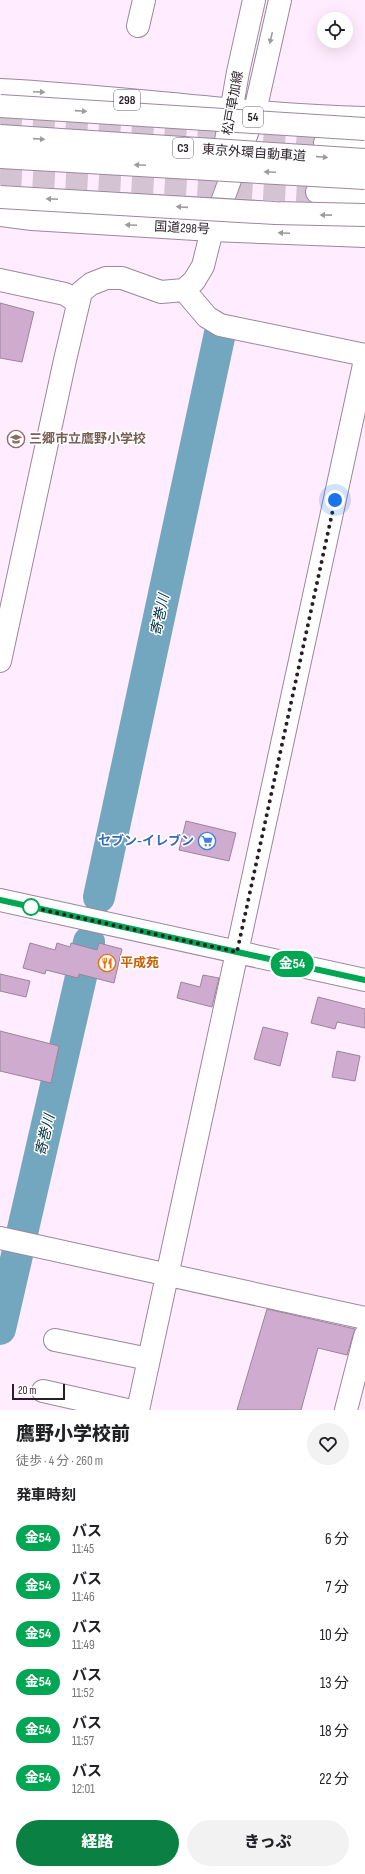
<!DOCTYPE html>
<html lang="ja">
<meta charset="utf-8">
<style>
body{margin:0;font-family:"Sofia Sans Condensed","Noto Sans JP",sans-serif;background:#f2f2f2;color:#202124;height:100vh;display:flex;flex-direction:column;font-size:15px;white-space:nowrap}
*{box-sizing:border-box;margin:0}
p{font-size:13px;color:#757577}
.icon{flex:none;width:22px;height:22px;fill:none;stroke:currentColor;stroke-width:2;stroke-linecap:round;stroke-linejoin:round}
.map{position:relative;height:1410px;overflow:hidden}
.side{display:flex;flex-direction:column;background:#fff;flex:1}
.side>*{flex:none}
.badge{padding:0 8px;border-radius:13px;font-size:14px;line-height:26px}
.controls{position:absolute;left:317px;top:12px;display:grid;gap:8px}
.controls a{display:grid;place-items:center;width:36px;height:36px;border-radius:50%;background:#fff;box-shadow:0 4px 16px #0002;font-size:20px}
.scale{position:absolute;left:12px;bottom:10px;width:53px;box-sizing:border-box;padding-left:4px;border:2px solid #271e26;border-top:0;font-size:11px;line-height:14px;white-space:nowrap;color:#271e26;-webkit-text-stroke:3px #fff;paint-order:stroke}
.you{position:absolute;width:20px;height:20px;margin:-10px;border:3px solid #fff;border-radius:50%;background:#1a73e8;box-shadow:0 0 0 6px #1a73e833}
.map>.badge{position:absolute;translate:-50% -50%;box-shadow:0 0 0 2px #fff}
h2{padding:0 16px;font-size:15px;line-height:36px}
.round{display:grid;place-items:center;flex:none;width:42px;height:42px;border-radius:21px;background:#f2f2f2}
.head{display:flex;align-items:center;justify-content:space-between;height:68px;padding:0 16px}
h1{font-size:19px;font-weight:800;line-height:30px}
.action{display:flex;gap:8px;margin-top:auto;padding:8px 16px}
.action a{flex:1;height:46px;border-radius:24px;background:#0b8043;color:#fff;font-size:16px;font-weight:800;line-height:46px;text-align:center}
.action a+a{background:#f2f2f2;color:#202124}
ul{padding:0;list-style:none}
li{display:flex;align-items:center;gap:12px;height:48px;padding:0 16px}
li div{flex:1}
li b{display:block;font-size:15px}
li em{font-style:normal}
li .badge{min-width:44px;font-weight:700;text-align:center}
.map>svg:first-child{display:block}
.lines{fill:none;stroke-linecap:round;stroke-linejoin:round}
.river{stroke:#73a7bf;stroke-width:32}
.building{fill:#d0abd0;stroke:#9a859a}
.highway-tunnel{stroke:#d4c3d3;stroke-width:22;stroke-dasharray:22 11;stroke-linecap:butt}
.minor-casing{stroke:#9c879c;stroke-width:24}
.major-casing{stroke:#9c879c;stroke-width:24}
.highway-casing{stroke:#9c879c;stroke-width:24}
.minor{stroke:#fff;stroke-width:22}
.major{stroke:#fff;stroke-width:22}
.highway{stroke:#fff;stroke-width:22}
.highway-bridge-casing{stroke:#9c879c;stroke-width:24;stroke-linecap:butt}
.highway-bridge{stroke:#fff;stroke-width:22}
.oneway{fill:#9e9a9d}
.line-casing{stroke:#fff;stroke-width:9}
.line{stroke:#00a651;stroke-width:6}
.walk{stroke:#271e26;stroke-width:4;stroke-dasharray:0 7.2}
.stop-dot{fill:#fff;stroke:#00a651;stroke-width:2}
.labels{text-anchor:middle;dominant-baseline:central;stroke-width:3;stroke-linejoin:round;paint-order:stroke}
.shield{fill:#fff;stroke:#686267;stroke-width:1}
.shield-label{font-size:12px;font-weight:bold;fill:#271e26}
.street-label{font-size:13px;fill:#271e26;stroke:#fff}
.education-label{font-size:13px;font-weight:bold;fill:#785e54;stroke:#fff;text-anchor:start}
.shop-label{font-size:13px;font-weight:bold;fill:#366cbe;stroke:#fff;text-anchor:end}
.food-label{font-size:13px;font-weight:bold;fill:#c56008;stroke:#fff;text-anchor:start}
.water-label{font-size:14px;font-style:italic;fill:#013243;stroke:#fff}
</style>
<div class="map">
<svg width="365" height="1410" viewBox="0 0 365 1410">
<rect width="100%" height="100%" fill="#ffecfe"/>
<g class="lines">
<path class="river" d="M99,897L220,333
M0,1329L89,942"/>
</g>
<path class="building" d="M0,303L34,312L22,362L0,358Z
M186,821L236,833L229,861L179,850Z
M30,943L55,950L57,943L70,947L71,943L97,950L99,943L122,949L114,983L79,974L78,978L46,970L45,974L23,968Z
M0,974L30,981L26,997L0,991Z
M203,975L219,978L212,1007L177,998L181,982L200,987Z
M318,997L365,1009V1028L337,1022L335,1029L311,1023Z
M263,1027L288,1033L280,1066L254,1059Z
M0,1031L59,1046L51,1083L0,1071Z
M337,1051L360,1056L355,1081L332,1077Z
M267,1309L355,1329L347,1355L318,1348L301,1410H237Z"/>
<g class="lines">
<path class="highway-tunnel" d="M0,120L325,143
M0,174L317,192"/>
<defs>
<path id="minor" d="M138,26L144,0
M0,280L65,294L78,303
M184,290L207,317L220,325L365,355
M0,661L65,360L81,292L91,284L106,278H122L161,292L184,290L194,281L203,266L212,230
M0,900L365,980
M0,1238L365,1318
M55,1340L149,1359
M43,1391L127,1410
M138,1410L365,360
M346,1410L365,1336"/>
<path id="major" d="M221,169L238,72L254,0
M213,227L255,111L280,0"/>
<path id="highway" d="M0,90C122,96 243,115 365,118
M325,143L365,145
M317,192L365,194
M0,215L32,219L212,230L365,236"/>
</defs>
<use href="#minor" class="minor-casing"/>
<use href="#major" class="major-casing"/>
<use href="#highway" class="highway-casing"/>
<use href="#minor" class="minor"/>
<use href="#major" class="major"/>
<use href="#highway" class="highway"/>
<defs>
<path id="highway-bridge" d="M0,106L365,129
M0,136L365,160
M0,157L365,178
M0,197L275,213L365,215"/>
</defs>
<use href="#highway-bridge" class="highway-bridge-casing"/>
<use href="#highway-bridge" class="highway-bridge"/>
</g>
<defs><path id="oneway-solid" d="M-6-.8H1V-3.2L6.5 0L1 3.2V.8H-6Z"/></defs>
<g class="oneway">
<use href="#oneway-solid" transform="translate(271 38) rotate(103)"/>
<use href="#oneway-solid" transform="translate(39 92) rotate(3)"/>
<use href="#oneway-solid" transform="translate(81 111) rotate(4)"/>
<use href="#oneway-solid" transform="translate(39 139) rotate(4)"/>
<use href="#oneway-solid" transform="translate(322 157) rotate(4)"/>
<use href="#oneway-solid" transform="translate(140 165) rotate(-177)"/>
<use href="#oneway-solid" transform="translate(270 172) rotate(-177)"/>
<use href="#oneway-solid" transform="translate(52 199) rotate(-177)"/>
<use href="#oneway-solid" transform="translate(182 207) rotate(-176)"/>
<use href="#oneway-solid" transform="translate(326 215) rotate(-179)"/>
<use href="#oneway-solid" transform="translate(131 225) rotate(-177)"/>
<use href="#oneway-solid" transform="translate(284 233) rotate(-178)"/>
</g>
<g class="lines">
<defs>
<path id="line" d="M0,900L365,980"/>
</defs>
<use href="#line" class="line-casing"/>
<use href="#line" class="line"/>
<path class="walk" d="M31,907H30L237,952L335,500"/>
</g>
<defs>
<symbol id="school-ring" viewBox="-11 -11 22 22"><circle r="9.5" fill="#fff" stroke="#8d6e63" stroke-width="1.5"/><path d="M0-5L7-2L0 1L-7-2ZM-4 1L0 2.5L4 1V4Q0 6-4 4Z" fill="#8d6e63"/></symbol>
<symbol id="supermarket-ring" viewBox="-11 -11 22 22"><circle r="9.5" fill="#fff" stroke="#3f7fe0" stroke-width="1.5"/><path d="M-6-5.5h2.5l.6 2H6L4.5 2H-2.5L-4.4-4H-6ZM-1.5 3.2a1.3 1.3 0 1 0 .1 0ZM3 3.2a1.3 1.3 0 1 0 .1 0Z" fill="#3f7fe0"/></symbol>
<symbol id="restaurant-ring" viewBox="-11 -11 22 22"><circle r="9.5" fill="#fff" stroke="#e8710a" stroke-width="1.5"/><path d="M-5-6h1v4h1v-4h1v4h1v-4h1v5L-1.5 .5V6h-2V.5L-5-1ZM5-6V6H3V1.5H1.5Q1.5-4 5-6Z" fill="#e8710a"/></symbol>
</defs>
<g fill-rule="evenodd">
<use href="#school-ring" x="6" y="429" width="20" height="20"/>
<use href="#supermarket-ring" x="197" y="831" width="20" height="20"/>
<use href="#restaurant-ring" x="97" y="953" width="20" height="20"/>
</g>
<circle class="stop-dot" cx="31" cy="907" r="8"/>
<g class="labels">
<g class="shield">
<rect x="114" y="90" width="26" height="20" rx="3"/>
<rect x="243" y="107" width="20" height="20" rx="3"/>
<rect x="173" y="138" width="20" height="20" rx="3"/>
</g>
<g class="shield-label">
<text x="127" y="100">298</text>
<text x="253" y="117">54</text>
<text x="183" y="148">C3</text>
</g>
<g class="street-label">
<text transform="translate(233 103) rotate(-80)">松戸草加線</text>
<text transform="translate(254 153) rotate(4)">東京外環自動車道</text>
<text transform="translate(182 228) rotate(3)">国道298号</text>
</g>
<g class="education-label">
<text x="29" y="439">三郷市立鷹野小学校</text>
</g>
<g class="shop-label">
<text x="194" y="841">セブン-イレブン</text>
</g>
<g class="food-label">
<text x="120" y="963">平成苑</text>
</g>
<g class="water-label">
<text transform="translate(160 615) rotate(-78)">寄巻川</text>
<text transform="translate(45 1135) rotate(-77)">寄巻川</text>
</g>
</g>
</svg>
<div class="controls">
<a><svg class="icon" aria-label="locate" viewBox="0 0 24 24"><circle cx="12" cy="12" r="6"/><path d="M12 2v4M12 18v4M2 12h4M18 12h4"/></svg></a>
</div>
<div class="scale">20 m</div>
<div class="you" style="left:335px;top:500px"></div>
<b class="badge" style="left:292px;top:964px;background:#00a651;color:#fff">金54</b>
</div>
<section class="side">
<div class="head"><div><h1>鷹野小学校前</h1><p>徒歩 · 4 分 · 260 m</p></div><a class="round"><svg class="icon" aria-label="heart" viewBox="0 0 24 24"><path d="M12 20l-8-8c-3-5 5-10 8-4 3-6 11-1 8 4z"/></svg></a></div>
<h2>発車時刻</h2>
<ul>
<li><span class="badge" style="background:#00a651;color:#fff">金54</span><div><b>バス</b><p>11:45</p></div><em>6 分</em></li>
<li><span class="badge" style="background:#00a651;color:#fff">金54</span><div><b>バス</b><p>11:46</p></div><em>7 分</em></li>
<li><span class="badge" style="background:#00a651;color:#fff">金54</span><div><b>バス</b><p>11:49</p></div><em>10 分</em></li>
<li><span class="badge" style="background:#00a651;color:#fff">金54</span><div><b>バス</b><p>11:52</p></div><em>13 分</em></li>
<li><span class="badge" style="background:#00a651;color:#fff">金54</span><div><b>バス</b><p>11:57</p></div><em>18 分</em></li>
<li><span class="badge" style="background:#00a651;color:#fff">金54</span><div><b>バス</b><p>12:01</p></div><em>22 分</em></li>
</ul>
<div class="action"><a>経路</a><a>きっぷ</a></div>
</section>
